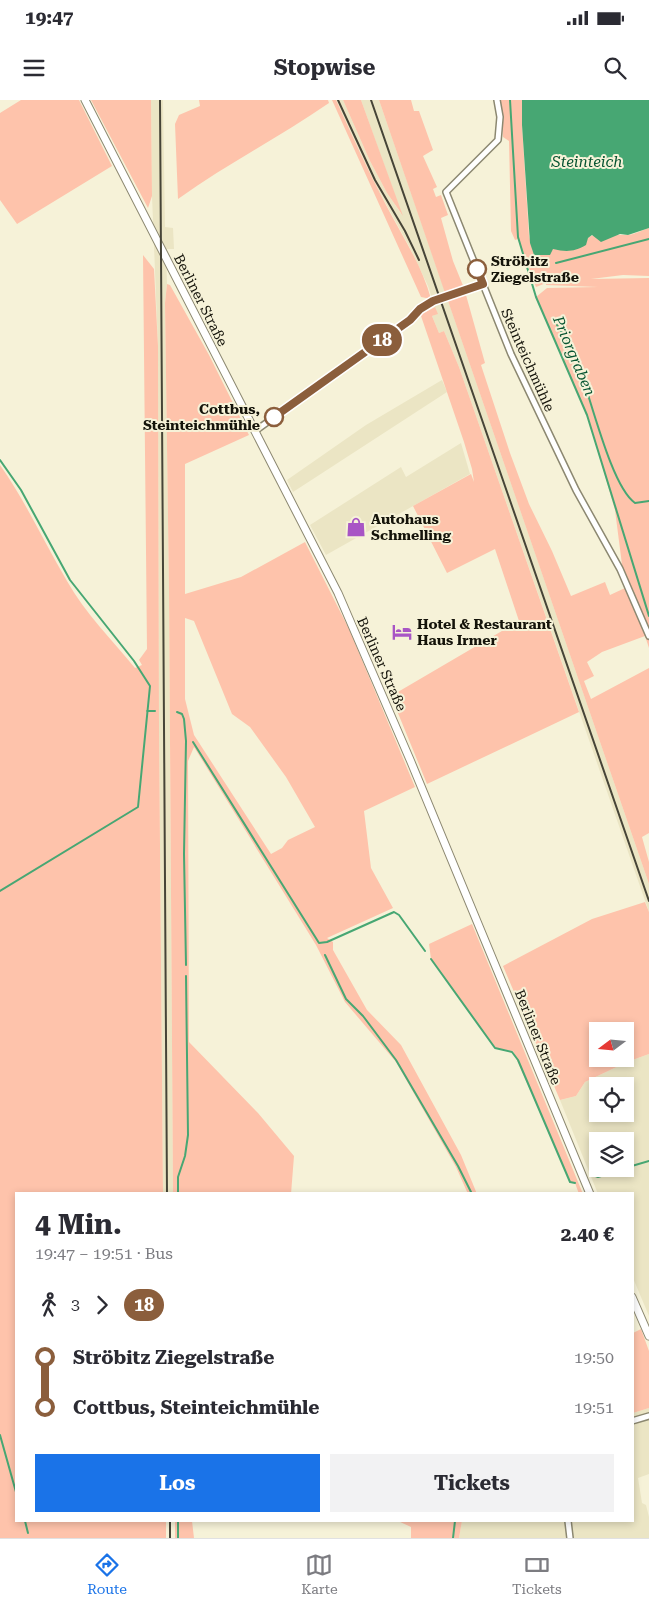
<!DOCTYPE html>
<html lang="de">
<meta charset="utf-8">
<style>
body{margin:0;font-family:"Roboto Serif",serif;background:#f2f2f3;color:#2b2b33;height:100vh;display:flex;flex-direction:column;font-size:19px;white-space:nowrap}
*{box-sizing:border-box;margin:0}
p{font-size:16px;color:#7c7c81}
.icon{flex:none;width:28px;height:28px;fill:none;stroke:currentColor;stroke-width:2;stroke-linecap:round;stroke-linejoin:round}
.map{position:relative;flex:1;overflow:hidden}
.side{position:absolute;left:15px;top:1092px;width:619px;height:330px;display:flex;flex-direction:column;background:#fff;border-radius:0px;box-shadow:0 2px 8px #0003}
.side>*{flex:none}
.badge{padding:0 10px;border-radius:16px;font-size:18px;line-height:32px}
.needle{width:32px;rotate:254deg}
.fabs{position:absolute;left:589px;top:922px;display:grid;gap:10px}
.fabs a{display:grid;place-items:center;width:45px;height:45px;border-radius:0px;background:#fff;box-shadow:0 2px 8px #0003;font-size:25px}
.map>.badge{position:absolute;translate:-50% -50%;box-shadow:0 0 0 2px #fff}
.legs{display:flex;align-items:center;gap:8px;height:55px;padding:0 20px;font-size:16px}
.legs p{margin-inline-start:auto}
.head{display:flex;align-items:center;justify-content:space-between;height:85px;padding:0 20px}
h1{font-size:28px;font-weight:700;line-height:38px}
.action{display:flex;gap:10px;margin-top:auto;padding:10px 20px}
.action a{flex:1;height:58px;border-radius:0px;background:#1a73e8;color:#fff;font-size:20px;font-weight:700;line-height:58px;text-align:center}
.action a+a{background:#f2f2f3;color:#2b2b33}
ul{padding:0 20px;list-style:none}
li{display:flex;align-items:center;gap:18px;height:50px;font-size:19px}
li i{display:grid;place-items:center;width:8px;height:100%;margin:0 6px;background:currentColor}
li i::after{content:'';width:12px;height:12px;margin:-6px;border:4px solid;border-radius:50%;background:#fff}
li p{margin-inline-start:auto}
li:first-child i{background:linear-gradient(#0000 50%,currentColor 0)}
li:last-child i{background:linear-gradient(currentColor 50%,#0000 0)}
.status{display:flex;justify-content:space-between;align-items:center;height:35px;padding:0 25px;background:#fff;direction:ltr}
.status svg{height:14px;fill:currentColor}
header{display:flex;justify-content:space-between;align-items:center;height:65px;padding:0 20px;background:#fff;font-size:22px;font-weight:700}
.tabs{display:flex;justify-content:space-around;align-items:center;height:70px;border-top:1px solid #e1e1e2;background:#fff;font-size:14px;color:#7c7c81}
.tabs a{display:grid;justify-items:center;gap:2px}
.tabs .selected{color:#1a73e8}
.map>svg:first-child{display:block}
.built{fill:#ebe5c4;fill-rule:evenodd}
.green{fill:#fec3ab;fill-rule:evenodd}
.water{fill:#47a773}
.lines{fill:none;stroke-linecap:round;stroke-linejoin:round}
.stream{stroke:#47a773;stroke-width:2}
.minor-casing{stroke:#8c8871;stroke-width:8}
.secondary-casing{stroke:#8c8871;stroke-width:9}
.minor{stroke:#fff;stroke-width:5}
.secondary{stroke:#fff;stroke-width:7}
.rail{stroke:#464437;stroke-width:2}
.line-1-casing{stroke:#fff;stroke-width:11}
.line-1{stroke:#8b5e3c;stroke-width:8}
.stop-1-dot{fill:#fff;stroke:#8b5e3c;stroke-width:2.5}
.labels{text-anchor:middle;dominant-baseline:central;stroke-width:4;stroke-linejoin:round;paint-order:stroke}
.stop-label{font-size:14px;font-weight:bold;fill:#14130a;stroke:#f6f2d8;text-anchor:start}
.street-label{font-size:14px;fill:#14130a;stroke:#f6f2d8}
.poi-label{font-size:14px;font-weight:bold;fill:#14130a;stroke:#f6f2d8;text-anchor:start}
.water-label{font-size:15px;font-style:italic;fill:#075431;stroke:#f6f2d8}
</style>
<div class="status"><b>19:47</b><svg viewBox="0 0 49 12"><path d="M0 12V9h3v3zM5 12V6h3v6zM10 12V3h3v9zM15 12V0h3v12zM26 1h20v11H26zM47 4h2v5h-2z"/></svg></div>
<header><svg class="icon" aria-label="menu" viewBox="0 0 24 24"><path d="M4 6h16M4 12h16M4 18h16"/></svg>Stopwise<svg class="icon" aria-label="search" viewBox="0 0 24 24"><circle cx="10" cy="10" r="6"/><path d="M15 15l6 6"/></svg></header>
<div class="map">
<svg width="649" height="1438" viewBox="0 0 649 1438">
<rect width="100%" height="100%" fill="#f6f2d8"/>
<path class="built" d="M151,0H163L165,127L173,128L174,149H166L167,184L165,203L169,491L173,1094H163L159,628L158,246L152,96Z
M336,0H343L370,61L387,93L402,115L361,0H379L649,784V812L459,267L444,231L439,233L432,216L437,214L428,186L410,148L374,82Z
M442,280L447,292L293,392L287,380L366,325Z
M461,343L470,374L326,455L310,425L401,367L406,377Z
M649,954V1216L633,1178L632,1094H598L560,1000L576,996L585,982L627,962ZM598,986H625V1014H598ZM598,1041H625V1069H598Z
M649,1308V1374L638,1378L642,1403L646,1405L649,1417V1438H459L462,1421H632L633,1313Z"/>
<path class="green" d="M21,0H79L112,66L17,124L0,100V13Z
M91,0H151L152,96L148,108Z
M199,0H328L329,3C280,37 227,64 178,99L175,24L179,15L200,6Z
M332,0H336C352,35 368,71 386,105C402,136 422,165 431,199L421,197Z
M343,0H361L403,116L387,93L370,61Z
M379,0H411L414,11H419L433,50L423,56L437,87L433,89L436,97L441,95L448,115L441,118L453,161L464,188L445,193Z
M500,0H522V25L529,136L534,155L588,138C598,130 618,136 629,135C635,134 643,130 649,128V176L623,175L591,179L649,178V548L645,536L602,552L587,562L594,576L584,581L591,599L649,568V733L642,737L649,762V784L448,201L466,195L485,263L481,265L510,353L529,404L552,451L571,496L605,482L610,495L625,488L615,410L587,315L536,197L547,188L598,187L546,185V183L536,187L518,139L515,140L511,131L509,41L503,37Z
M143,155L154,169L158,246L159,628L163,1094H16V1421H166V1438H0V365C26,402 44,442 67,481C85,513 112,540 135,568L142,565L139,560L147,549Z
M167,184L170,185L209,255L249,335L185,364V494L241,477L305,442L349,529L415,687L364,711L371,768L393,808L327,838L333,842V850L367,910L401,945L461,1055L477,1094H468L456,1067L396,962L345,902L316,845L194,647L188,661L189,942L258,1013L294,1056L291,1094H173L169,491L165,203ZM185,518L194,521L232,614L250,627L286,677L315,727L288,740L282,748L271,754L194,635L185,599Z
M435,207L438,214L432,216L439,233L444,231L459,267L579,612L427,684L391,596L519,521L495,449L447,473L413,406L471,374L474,382L472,369L464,342L421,216L422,214Z
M645,802L649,812V954L627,962L585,982L576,996L560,1000L503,866L592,819ZM625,931V959H598V931Z
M472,824L583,1094H579L575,1083L570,1082L513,951L495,948L431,859L429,844Z
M641,1229L649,1251V1308L633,1313V1233Z
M175,1421H192L194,1438H175Z
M398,1421H462L459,1438H411V1427Z"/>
<path class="water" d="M522,0H649V128L628,135L620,134L601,142L592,135L588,138L586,145C574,152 566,152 553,149L550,155H534L530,143L522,25Z"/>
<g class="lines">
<path class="stream" d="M510,0L518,137L536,197L587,315L649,516
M556,163L649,139
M557,225C562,233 569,242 573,251C588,284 609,385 635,403L649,401
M0,360L21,390L70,480L134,561L150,586L138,707L0,791
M147,611H155
M177,612L182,614L184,619L186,641L184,754L186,865
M193,642L319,843L327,842L394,812L399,815L425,851
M325,855L346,899L363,916L396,960L458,1066L472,1094
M431,859L495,948L512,952L518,960L570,1082L575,1083
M625,1068L649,1061
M593,1075L598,1077L624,1069
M178,1094V1077L185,1056L188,1035L186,876
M0,1335L16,1392
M25,1421L28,1433
M178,1421V1438
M453,1438L455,1421"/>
<defs>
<path id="minor" d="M497,0L500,17L498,40L446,92L511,254L576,390L620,469L649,536
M255,331L410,220L420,209L433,201L483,184
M632,1321L649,1316
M568,1421L570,1438"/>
<path id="secondary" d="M85,0L338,493L411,662L590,1094
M632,1197L649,1236"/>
</defs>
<use href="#minor" class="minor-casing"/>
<use href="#secondary" class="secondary-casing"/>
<use href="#minor" class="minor"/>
<use href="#secondary" class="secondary"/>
<path class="rail" d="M160,0L167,1094
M338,0L375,80L405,131L419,160
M371,0L649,801
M170,1421V1438"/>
</g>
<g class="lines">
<defs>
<path id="line-1" d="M274,317L410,220L420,209L433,201L483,184L477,169"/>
</defs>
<use href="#line-1" class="line-1-casing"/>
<use href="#line-1" class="line-1"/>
</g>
<defs>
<symbol id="shop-bare" viewBox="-9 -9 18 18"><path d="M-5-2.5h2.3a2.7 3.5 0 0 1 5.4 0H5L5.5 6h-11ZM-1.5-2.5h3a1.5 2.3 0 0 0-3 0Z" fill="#a855c5" stroke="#f6f2d8" stroke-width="2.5" paint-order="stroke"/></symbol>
<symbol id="hotel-bare" viewBox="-9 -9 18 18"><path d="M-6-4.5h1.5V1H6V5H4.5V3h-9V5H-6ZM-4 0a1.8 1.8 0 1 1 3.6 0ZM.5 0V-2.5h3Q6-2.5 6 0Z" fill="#a855c5" stroke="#f6f2d8" stroke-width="2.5" paint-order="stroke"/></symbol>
</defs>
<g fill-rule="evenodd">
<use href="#shop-bare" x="342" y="413" width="28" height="28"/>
<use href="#hotel-bare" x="388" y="518" width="28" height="28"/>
</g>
<g class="stop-1-dot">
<circle cx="477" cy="169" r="9"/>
<circle cx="274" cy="317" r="9"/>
</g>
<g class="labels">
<g class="stop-label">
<text x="491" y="161">Ströbitz<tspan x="491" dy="16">Ziegelstraße</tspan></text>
<text x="260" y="309" text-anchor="end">Cottbus,<tspan x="260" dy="16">Steinteichmühle</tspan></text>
</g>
<g class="street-label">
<text transform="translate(201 200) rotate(63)">Berliner Straße</text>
<text transform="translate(528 260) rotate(66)">Steinteichmühle</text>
<text transform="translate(382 564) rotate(66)">Berliner Straße</text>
<text transform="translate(538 937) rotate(68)">Berliner Straße</text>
</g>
<g class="poi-label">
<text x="371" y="419">Autohaus<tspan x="371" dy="16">Schmelling</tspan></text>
<text x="417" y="524">Hotel &amp; Restaurant<tspan x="417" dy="16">Haus Irmer</tspan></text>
</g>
<g class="water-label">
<text x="587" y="62">Steinteich</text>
<text transform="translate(574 256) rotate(67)">Priorgraben</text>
</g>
</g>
</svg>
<div class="fabs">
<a><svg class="needle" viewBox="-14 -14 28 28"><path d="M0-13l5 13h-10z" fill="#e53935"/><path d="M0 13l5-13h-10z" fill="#7c7c81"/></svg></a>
<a><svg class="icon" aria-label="locate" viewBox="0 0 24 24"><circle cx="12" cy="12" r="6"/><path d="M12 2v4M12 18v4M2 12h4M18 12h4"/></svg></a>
<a><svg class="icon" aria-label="layers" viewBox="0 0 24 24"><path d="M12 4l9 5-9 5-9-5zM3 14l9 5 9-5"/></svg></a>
</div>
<b class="badge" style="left:382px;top:240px;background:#8b5e3c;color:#fff">18</b>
<section class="side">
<div class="head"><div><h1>4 Min.</h1><p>19:47 – 19:51 · Bus</p></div><b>2.40 €</b></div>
<div class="legs"><svg class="icon" aria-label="walk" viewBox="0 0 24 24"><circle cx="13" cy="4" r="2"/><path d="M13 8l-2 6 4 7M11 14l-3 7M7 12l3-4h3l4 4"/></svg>3<svg class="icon" aria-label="forward" viewBox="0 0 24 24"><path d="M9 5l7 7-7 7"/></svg><b class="badge" style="background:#8b5e3c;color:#fff">18</b></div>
<ul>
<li><i style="color:#8b5e3c"></i><b>Ströbitz Ziegelstraße</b><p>19:50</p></li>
<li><i style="color:#8b5e3c"></i><b>Cottbus, Steinteichmühle</b><p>19:51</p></li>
</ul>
<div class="action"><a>Los</a><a>Tickets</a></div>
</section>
</div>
<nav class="tabs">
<a class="selected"><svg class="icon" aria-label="directions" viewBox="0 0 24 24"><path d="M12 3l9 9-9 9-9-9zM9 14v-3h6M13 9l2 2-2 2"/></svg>Route</a>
<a><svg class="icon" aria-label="map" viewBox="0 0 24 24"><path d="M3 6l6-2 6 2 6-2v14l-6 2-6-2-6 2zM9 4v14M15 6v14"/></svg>Karte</a>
<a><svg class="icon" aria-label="tickets" viewBox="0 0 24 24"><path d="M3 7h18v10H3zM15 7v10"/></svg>Tickets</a>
</nav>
